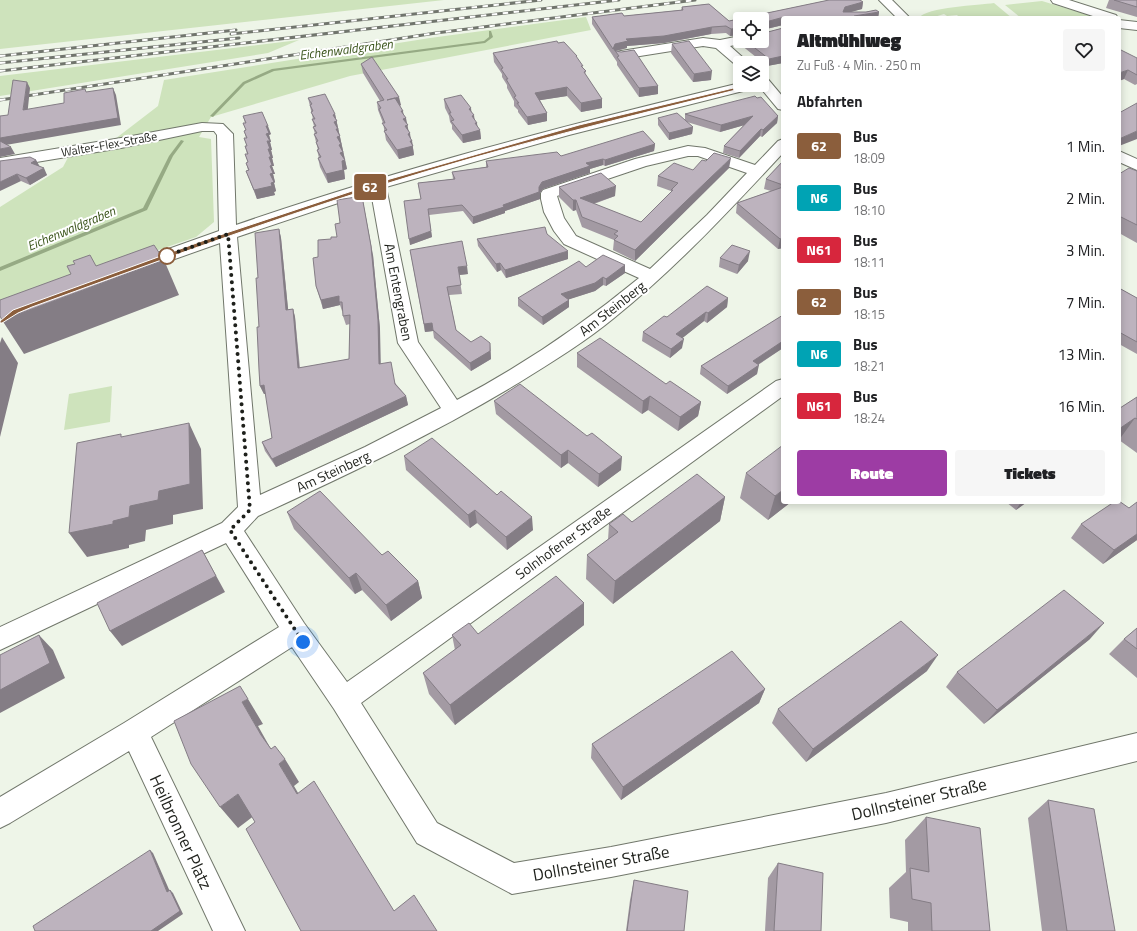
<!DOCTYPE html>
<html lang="de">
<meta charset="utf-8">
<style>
body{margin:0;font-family:"Titillium Web",sans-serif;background:#f6f6f6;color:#202124;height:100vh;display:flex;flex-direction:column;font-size:15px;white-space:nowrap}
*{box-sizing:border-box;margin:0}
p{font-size:13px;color:#757577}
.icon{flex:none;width:22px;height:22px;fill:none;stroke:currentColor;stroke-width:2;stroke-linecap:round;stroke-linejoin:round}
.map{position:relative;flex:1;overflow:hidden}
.sheet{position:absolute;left:781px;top:16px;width:340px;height:488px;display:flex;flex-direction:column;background:#fff;border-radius:4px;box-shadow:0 2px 10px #0003}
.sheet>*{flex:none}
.badge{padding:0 8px;border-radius:3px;font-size:14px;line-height:26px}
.controls{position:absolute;left:733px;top:12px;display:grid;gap:8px}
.controls a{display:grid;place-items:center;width:36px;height:36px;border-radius:4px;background:#fff;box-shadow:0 2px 10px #0003;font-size:20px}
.you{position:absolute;width:20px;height:20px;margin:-10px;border:3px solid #fff;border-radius:50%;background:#1a73e8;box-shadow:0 0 0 6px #1a73e833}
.map>.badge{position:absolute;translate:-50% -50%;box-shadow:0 0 0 2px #fff}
h2{padding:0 16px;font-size:15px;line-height:36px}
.round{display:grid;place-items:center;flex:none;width:42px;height:42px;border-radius:4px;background:#f6f6f6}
.headline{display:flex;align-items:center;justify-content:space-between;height:68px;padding:0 16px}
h1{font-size:19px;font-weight:800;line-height:30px}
.cta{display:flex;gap:8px;margin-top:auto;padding:8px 16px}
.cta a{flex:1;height:46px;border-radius:4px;background:#9d3ca4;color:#fff;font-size:16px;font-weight:800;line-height:46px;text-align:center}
.cta a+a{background:#f6f6f6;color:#202124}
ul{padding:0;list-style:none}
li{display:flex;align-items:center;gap:12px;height:52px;padding:0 16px}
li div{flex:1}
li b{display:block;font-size:15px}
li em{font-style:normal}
li .badge{min-width:44px;font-weight:700;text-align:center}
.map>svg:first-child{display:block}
.green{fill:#cee3bc}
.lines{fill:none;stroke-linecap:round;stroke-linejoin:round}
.stream{fill:#96aa84;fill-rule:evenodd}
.minor-casing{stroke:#71776b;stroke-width:2}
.minor{fill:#fff;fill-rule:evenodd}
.rail-casing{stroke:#71756d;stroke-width:3}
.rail{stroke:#fff;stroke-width:2;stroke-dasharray:5.5;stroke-linecap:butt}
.wall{fill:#a39aa3}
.shaded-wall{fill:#847d85}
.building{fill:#bdb3be;stroke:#847d85}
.line{fill:#8b5e3c;stroke:#fff}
.walk{stroke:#1e201b;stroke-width:4;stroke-dasharray:0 7.2}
.stop-dot{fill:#fff;stroke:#8b5e3c;stroke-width:2}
.labels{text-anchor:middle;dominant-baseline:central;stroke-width:4;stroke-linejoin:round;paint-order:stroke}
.far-street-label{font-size:12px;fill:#1e201b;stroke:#fff}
.far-water-label{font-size:13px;font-style:italic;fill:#3b551c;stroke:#fff}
.street-label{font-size:14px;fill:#1e201b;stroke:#fff}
.near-street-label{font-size:17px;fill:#1e201b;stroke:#fff}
</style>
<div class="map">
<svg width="1137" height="931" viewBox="0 0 1137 931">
<rect width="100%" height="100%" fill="#eef5e8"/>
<path class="green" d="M0,0H444L0,49Z
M1042,1L1095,17L1096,18H1021L1005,5Z
M994,3L1012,18H960L957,15L947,16L944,14L931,18H919C926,7 980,5 994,3Z
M586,17L591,30L350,76L211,117L199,137L211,139L214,222L196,237L13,300L0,307V207L63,167L74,146L115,139L158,106L164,80L430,38Z
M299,40L268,53L0,96V76Z
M112,386L110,422L64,430L69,394Z"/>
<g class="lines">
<path class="stream" d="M489,31H491L493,37L485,43L274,71L245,84L213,117L210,116L243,82L272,69L484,41L489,37Z
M181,140L184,141L173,156L147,210L0,271V267L143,208L169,156Z"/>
<defs>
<path id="minor" d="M879,0H892L910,18H897Z
M1051,0H1069L1116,15L1118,18H1099L1053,3Z
M1119,20L1137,22V30L1119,28Z
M740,36V41H746L745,43L730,46L749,63H740V67L737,66L716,48L703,46L621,59L616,58L614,55L616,52L621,51L703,38L720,40Z
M762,77L767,78L783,97V110L778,109L758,85H762Z
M740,83V85H757L755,88L569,135L386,187L418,342L457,400C522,366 583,324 639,278L564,244L554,231L544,212L541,199V193L543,190L635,159L688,146L705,148L755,165L778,141L783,139V153C729,211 676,268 614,318C585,342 552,362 520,382C436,433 347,475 258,516L244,531L304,623L347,682L776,381L783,379V396L361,703L437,823L514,863L611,847L886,793L1137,733V761L886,823L611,877L512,894L417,843L334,709L292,647L151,737L245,931H213L129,751L10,823L0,828V797L124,723L279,627L226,543L0,650V627L222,523L238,507L220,243L141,271L135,273L129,271L126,267L129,263L219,231L217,135L214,131H202L121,148L0,168V158L121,138L202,123L223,124L233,134L236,225C401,168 570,124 740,83ZM688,156H698L747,173L707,215L650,269L576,236L564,218L557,196L646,166ZM371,192L398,343L441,408L365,447L260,495L237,237Z
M1119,151L1137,159V170L1119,162Z"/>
</defs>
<use href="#minor" class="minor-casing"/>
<use href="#minor" class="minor"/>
<defs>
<path id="rail" d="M231,34L541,0
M0,56L236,30
M0,63L239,38
M0,71L619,0
M0,100L436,33L695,0"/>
</defs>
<use href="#rail" class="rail-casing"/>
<use href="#rail" class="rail"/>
</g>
<path class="wall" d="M829,0H860L863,2L862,9L849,12H866L876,10L879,12L878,18H783V25L762,30V19H740V35L730,36L726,33L711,34L664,43L627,46V48L616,51L621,52L634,50L658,86V94L639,97L617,65V62L613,56V55V56L592,24V17L622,13L624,16L681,10L682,7L709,4L729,21Z
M1109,0H1137V17L1106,8Z
M783,28V63L767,66L741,45L742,41H762L764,33Z
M672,44L711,80L693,82L671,53Z
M493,53L577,58L583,68L586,71L585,74L602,99V108L581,112L567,96L540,100L547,113V121L528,125L518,112V110L514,106V101L507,88V85L502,77V74L494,62Z
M1137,58V84L1135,85L1124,79L1119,81Z
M361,64L401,105L400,106L404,116L411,139L412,141L414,155L399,159L386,140L383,123L378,110L377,102L380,101L363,73Z
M308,98L335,114L347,169L344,170L345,179L328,183L320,167L318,158H319L317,150H318L314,134H315L313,127L314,126L312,119H313Z
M757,98L778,116L777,123L762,137L760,136L739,158L723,153L724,146L744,125L720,132L687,122L693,127L692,134L669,140L658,125V118L685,120V114Z
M444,99L471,108V112L477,127L480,130L481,139L463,143L452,129V125L450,122L449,116L445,108Z
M243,116L271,134L269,135L271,142H270L272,150H271L273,158H272L274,166H272L275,174H273L275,182L274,183L276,191L274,192L275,195L257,199L246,171L248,170L246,163L248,162L245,154H247L245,146H247L244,138H246L244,131L246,130L243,123H245Z
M655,144L654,151L605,166L603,165L590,169V173L543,189L540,193V199L505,211V213L473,224L463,211L429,215L432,237L410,245L421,199L418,183L453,179L452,172L486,167V161L561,156Z
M36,160L39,166L47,175L30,185L21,181L0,161Z
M783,161V248L778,249L736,213L737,203L771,191L764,189L766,179Z
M729,168L635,261L613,250L614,240L582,227L576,210L573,211L559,197V187L615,196L594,204L641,222L671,193V191L657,186L658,176L693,170Z
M1137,171V243L1119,233V174Z
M279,229L281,238L288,310L293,309L295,317L300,368L349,359L350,324L346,325L343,316V311H342L340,305L323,309L316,286L318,257L331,239L373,255L380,329V364L396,384L406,396L408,405L276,467L265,451L262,442L272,438L266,394H264L260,386L258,278Z
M547,234L568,259L506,278L501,270L497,272L478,246L477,239Z
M410,250L468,274L459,275L462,294L449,295L456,330L471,342L490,343L491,359L471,371L434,338L433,331L425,332Z
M720,258L748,261L737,274L719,267Z
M625,265V273L606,286L603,285L595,291L569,299V307L543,325L518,306V298Z
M1119,288L1137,298V354L1119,344Z
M728,298L727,307L707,323L704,321L682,338V348L670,358L642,341L643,332L667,317Z
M783,309V348L758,365L757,374L727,394L700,374L701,366L782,316Z
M577,353L666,384L701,402L698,416L678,431L648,410L642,414L577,367Z
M1137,397V453L1119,440L1120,408Z
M494,401L621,470L598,487L568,463L561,468L496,414Z
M404,456L533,530L507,550L477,523L470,528L406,470Z
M746,473L783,502H791L768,520L740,498Z
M725,497L720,521L613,604L586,579L587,555L608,540L609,524L632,522Z
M1006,502H1027L1016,510Z
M1137,502V540L1103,564L1071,538L1081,524L1129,508Z
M287,512L382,555L418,581L422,598L391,621L362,590L355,594L294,529Z
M584,603V625L455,725L429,694L423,673L455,650L452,635L478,634Z
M1137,628V678L1109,654L1124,639Z
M1090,639L984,724L946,687L957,672Z
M927,671L806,762L772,723L778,709Z
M765,689L759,703L621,800L591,758L592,744Z
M1048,800L1115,931H1042L1028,818Z
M926,817L990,931H908V922L890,918L889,888L906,872L905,840Z
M778,863L821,931H765L768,878Z
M634,880L684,931H626L630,900Z"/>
<path class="shaded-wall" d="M863,2L862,9L844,14L843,12L845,7Z
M879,12L878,18H854V16Z
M784,17L783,18V25L762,30V23Z
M712,27L711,34L664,43L627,46V48L615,51L613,48L615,44L626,39Z
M740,28V35L730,36L731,29Z
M783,56V63L767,66L769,59Z
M1128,70L1124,79L1119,81V73Z
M712,71L711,80L693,82L694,74Z
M27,82L30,88L27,117L23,110Z
M658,86V94L639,97V88Z
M567,87V96L535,101V93Z
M113,88L116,95L121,125L0,146V138Z
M399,97L401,105L388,108L387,100Z
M602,99V108L581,112V103Z
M471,108L472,116L474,115L475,123H477L478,131L480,130L481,139L463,143L462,135L469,109Z
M401,111H403L404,118H406L409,133H410L411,141H412L414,155L399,159L397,150Z
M547,113V121L528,125L527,117Z
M335,114L347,169L344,170L345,179L328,183L326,174L333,115Z
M753,116L752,123L720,132L721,125Z
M778,116L777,123L762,137L763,130Z
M266,126H268L271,134L269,135L271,142H270L272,150H271L273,158H272L274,166H272L275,174H273L275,182L274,183L276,191L274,192L275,195L257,199L254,190L271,183Z
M693,127L692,134L669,140V133Z
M761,129L760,136L739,158L740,151Z
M1137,131V139L1119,146V139Z
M655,144L654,151L605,166V160Z
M11,147L15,154L0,157V149Z
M731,158L729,168L635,261V250Z
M603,159V165L590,169V173L543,189L540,193V199L505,211V213L473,224V217L503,205L539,187L542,182L586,163Z
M36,160L40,167L31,163Z
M44,168L47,175L30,185L26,178Z
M17,174L21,181L0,191V182Z
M616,186L615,196L580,208V198Z
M362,196L373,255L380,329L381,373L379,364Z
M573,200H576V210L573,211Z
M279,229L281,238L289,318L286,310Z
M431,231L432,237L410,245L409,239Z
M783,238V248L778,249L780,239Z
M568,251V259L506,278L505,270Z
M750,251L748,261L737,274L739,265Z
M164,260L179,295L24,354L2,320Z
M500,263L501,270L497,272L496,264Z
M625,265V273L606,286V279Z
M467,266L468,274L459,275L458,267Z
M603,277V285L595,291L561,302V294Z
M339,296L340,305L323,309L321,300Z
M728,298L727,307L707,323L708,313Z
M569,300V307L543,325L542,317Z
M293,309L295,317L300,377L298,368Z
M706,312L704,321L675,344L676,334Z
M432,323L433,331L425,332L424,324Z
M2,337L18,363L0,437V343Z
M684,339L682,348L670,358L671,349Z
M783,341V348L751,369L753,361Z
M490,343L491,359L471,371L470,363Z
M759,365L757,374L727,394L728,386Z
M264,385L267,394H264L260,386Z
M406,396L408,405L276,467L272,459Z
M650,396L648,410L642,414L643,401Z
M701,402L698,416L678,431L680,417Z
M1135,418L1119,440V429Z
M189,423L201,449L203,509L173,515V524L146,530L145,541L129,545V548L87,557L69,533L113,521L130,506L159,491Z
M568,450V463L561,468V455Z
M622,457L621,470L598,487L599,474Z
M783,490V502H791L768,520L775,496Z
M725,497L720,521L613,604L615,581Z
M1021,502H1027L1016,510Z
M475,510L477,523L470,528L468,515Z
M532,517L533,530L507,550L506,537Z
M1137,534V540L1103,564L1114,550Z
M202,550L225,592L122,646L110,631Z
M356,573L362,590L355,594L349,578Z
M418,581L422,598L391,621L386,605Z
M584,603V625L455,725L450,705Z
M1104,623L1090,639L984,724L997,710Z
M39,635L53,650L65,678L0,713V690Z
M938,655L927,671L806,762L813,749Z
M765,689L759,703L621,800L623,787Z
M248,699L263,724L258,726L276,758L261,735L242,702Z
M285,759L299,782L294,786L311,815L297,794L279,764Z
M238,794L255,815L238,828L220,807Z
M150,850L153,853L171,894L167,892Z
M170,890L173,893L183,914L158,931H151Z"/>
<path class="building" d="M829,0H860L863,2L845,7L843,12H866L876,10L879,12L854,16L856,18H785L784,17L762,23V19H740V28L731,29L726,26L712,27L664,36L626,39L628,41L615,44L613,49L592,17L622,13L624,16L683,10L682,7L709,4L729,21Z
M1114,0H1137V7Z
M783,28V56L769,59L746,41H762V32L764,33Z
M557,41L558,43L564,42L577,56H576L583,66H581L586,71L584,72L602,99L581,103L567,87L535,93L547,113L527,117L517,103H519L514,97L516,96L506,79H508L501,69L503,68L493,53Z
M689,41L712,71L694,74L672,44Z
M613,48L616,51L621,52L634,50L658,86L639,88L617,57L619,56Z
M1119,49L1137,58V75L1128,70L1119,73Z
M372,57L399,97L387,100L395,98L403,111H401L406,118L403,119L408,125L405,126L410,133L408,134L412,141H410L413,146L397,150L384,131L387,130L382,123H385L379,109L381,108L377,102L384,100L361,64Z
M13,80L27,82L23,110L64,103V93L85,89L86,92L113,88L118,118L0,138V116L8,115Z
M325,94L335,114L333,115L337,121L334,122L338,129H336L340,136L337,137L341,144L339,145L343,152L340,153L345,160L342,161L343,170L326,174L318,158L321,157L317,150L319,149L316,142L318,141L314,134L317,133L313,127L316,126L312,119H315L311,112L313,111L310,105L312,104L308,98Z
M461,95L471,108L469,109L474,115L472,116L477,123H475L480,130L462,135L451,121L454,120L449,113H451L444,99Z
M755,96L757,98L761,97L778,116L763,130L761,129L740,151L724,146L753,116L721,125L685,114Z
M1137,103V131L1119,139V113Z
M262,112L268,126H266L269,133L266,134L270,141H267L270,149H268L271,157H269L272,165L270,166L273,173L270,174L274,182L271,183L272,186L254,190L246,171L249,170L246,163L248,162L245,154H248L245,146H247L244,138H247L244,131L246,130L243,123H246L243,116Z
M677,113L693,127L669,133L658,118Z
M643,131L655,144L605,160L603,159L586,163L590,166L542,182L539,187V192L503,205L504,207L473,217L462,205L428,209L431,231L409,239L404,201L421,199L418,183L455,179L452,172L488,167L486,161L557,152L561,156Z
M0,141L11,147L0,149Z
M714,153L731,158L635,250L614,240L618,236L614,234L618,231L582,217L576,200H573L559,187L601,173L616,186L580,198L641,222L673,190H671L678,183L658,176L674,163L693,170L702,160L706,161Z
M30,157L36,160L31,163L44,168L26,178L17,174L0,182V161Z
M783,161V185L766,179Z
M1129,168L1137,171V225L1119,216V174Z
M783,187V238L780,239L737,203Z
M362,196L371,246L378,320L379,364L391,362L395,384L406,396L272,459L262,442L272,438L264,385L260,386L259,370L257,327H259L256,278H258L255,233L279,229L286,310L293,309L298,368L349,359L350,315L343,316L342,302H339V296L321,300L316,286L313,258L318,257V240L331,239V237H337L335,224L340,223L337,200Z
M545,227L547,234L568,251L505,270L500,263L496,264L477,239Z
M462,241L467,266L458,267L461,285L447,287L456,330L471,342L481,336L490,343V351L470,363L433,330L432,323L424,324L410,250Z
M154,245L164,260L2,320L0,316V300L71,274L67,266L75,264L73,261L90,255L96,266Z
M732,245L750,251L739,265L720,258Z
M603,255L625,265L606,279L603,277L595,283L561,294L569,300L542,317L518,298L579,261L586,267Z
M707,286L728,298L708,313L706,312L676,334L684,339L671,349L643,332L664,316L667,317Z
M1119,288L1137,298V342L1119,332Z
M783,315V341L753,361L759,365L728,386L701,366Z
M600,338L666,384L670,381L701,402L680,417L650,396L643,401L577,353Z
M520,384L587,436L592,433L622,457L599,474L568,450L561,455L494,401Z
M1137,397V419L1135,418L1119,429V407L1120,408Z
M189,423L190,484L159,491L158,500L130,506L129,517L113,521V524L69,533L77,443L121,434V437Z
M432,438L497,495L501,491L532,517L506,537L475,510L468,515L404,456Z
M783,445V490L775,496L746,473Z
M697,474L725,497L615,581L587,555L618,532L609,524L623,514L632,522Z
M320,491L382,555L388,551L418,581L386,605L356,573L349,578L287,512Z
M1119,501L1129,508L1137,502V534L1114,550L1081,524L1114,502H1119Z
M202,550L216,576L110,631L97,603Z
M556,576L584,603L450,705L423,673L461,645L452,635L469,623L478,634Z
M1064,590L1104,623L997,710L957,672Z
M901,621L938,655L813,749L778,709Z
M1137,628V649L1124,639Z
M39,635L50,663L0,690V655Z
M732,651L765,689L623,787L592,744Z
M240,686L248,699L242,702L261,735L271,749L275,746L285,759L279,764L297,794L314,781L394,911L414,895L437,931H301L246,829L255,822L238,794L220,807L191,764L174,721Z
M1048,800L1094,809L1115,931H1067Z
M926,817L980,828L990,931H932L931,903L912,899L910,868L929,872Z
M150,850L167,892L170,890L180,911L151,931H35L33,926Z
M778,863L823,873L821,931H774Z
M634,880L688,891L684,931H627Z"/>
<path class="line" d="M750,84H752V86C627,117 502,147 379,186C262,223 147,265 32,307L18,313L2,323H0V321L13,310L202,241L376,183L579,125Z"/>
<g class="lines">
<path class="walk" d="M167,256H166L228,234L250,510L230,530L303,642"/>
</g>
<circle class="stop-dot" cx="167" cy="256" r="8"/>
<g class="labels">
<g class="far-street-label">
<text transform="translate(109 144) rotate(-10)">Walter-Flex-Straße</text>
</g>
<g class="far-water-label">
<text transform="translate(346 49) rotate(-7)">Eichenwaldgraben</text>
<text transform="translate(71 228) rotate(-23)">Eichenwaldgraben</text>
</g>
<g class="street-label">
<text transform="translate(399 292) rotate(79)">Am Entengraben</text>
<text transform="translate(612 308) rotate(-38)">Am Steinberg</text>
<text transform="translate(333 471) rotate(-25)">Am Steinberg</text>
<text transform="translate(563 542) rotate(-36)">Solnhofener Straße</text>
</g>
<g class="near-street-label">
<text transform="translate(919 799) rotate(-13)">Dollnsteiner Straße</text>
<text transform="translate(181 832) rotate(65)">Heilbronner Platz</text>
<text transform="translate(601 863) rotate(-10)">Dollnsteiner Straße</text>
</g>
</g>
</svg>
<div class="controls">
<a><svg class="icon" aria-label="locate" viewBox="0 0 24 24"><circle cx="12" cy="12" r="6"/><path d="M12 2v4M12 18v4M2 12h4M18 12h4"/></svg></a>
<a><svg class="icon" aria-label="layers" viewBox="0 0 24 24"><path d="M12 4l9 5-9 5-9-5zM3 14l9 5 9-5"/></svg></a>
</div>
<div class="you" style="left:303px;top:642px"></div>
<b class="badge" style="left:370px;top:187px;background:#8b5e3c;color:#fff">62</b>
<section class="sheet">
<div class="headline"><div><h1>Altmühlweg</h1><p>Zu Fuß · 4 Min. · 250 m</p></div><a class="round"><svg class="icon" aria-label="heart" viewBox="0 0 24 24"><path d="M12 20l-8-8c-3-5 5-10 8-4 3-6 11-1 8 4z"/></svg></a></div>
<h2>Abfahrten</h2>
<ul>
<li><span class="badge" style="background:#8b5e3c;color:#fff">62</span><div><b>Bus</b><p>18:09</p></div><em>1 Min.</em></li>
<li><span class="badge" style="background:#00a3b4;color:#fff">N6</span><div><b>Bus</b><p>18:10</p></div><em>2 Min.</em></li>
<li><span class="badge" style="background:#d7263d;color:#fff">N61</span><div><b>Bus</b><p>18:11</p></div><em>3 Min.</em></li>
<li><span class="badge" style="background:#8b5e3c;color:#fff">62</span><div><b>Bus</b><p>18:15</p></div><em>7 Min.</em></li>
<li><span class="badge" style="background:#00a3b4;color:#fff">N6</span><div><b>Bus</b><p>18:21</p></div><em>13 Min.</em></li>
<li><span class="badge" style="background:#d7263d;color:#fff">N61</span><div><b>Bus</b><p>18:24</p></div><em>16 Min.</em></li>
</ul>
<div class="cta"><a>Route</a><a>Tickets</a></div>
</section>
</div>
